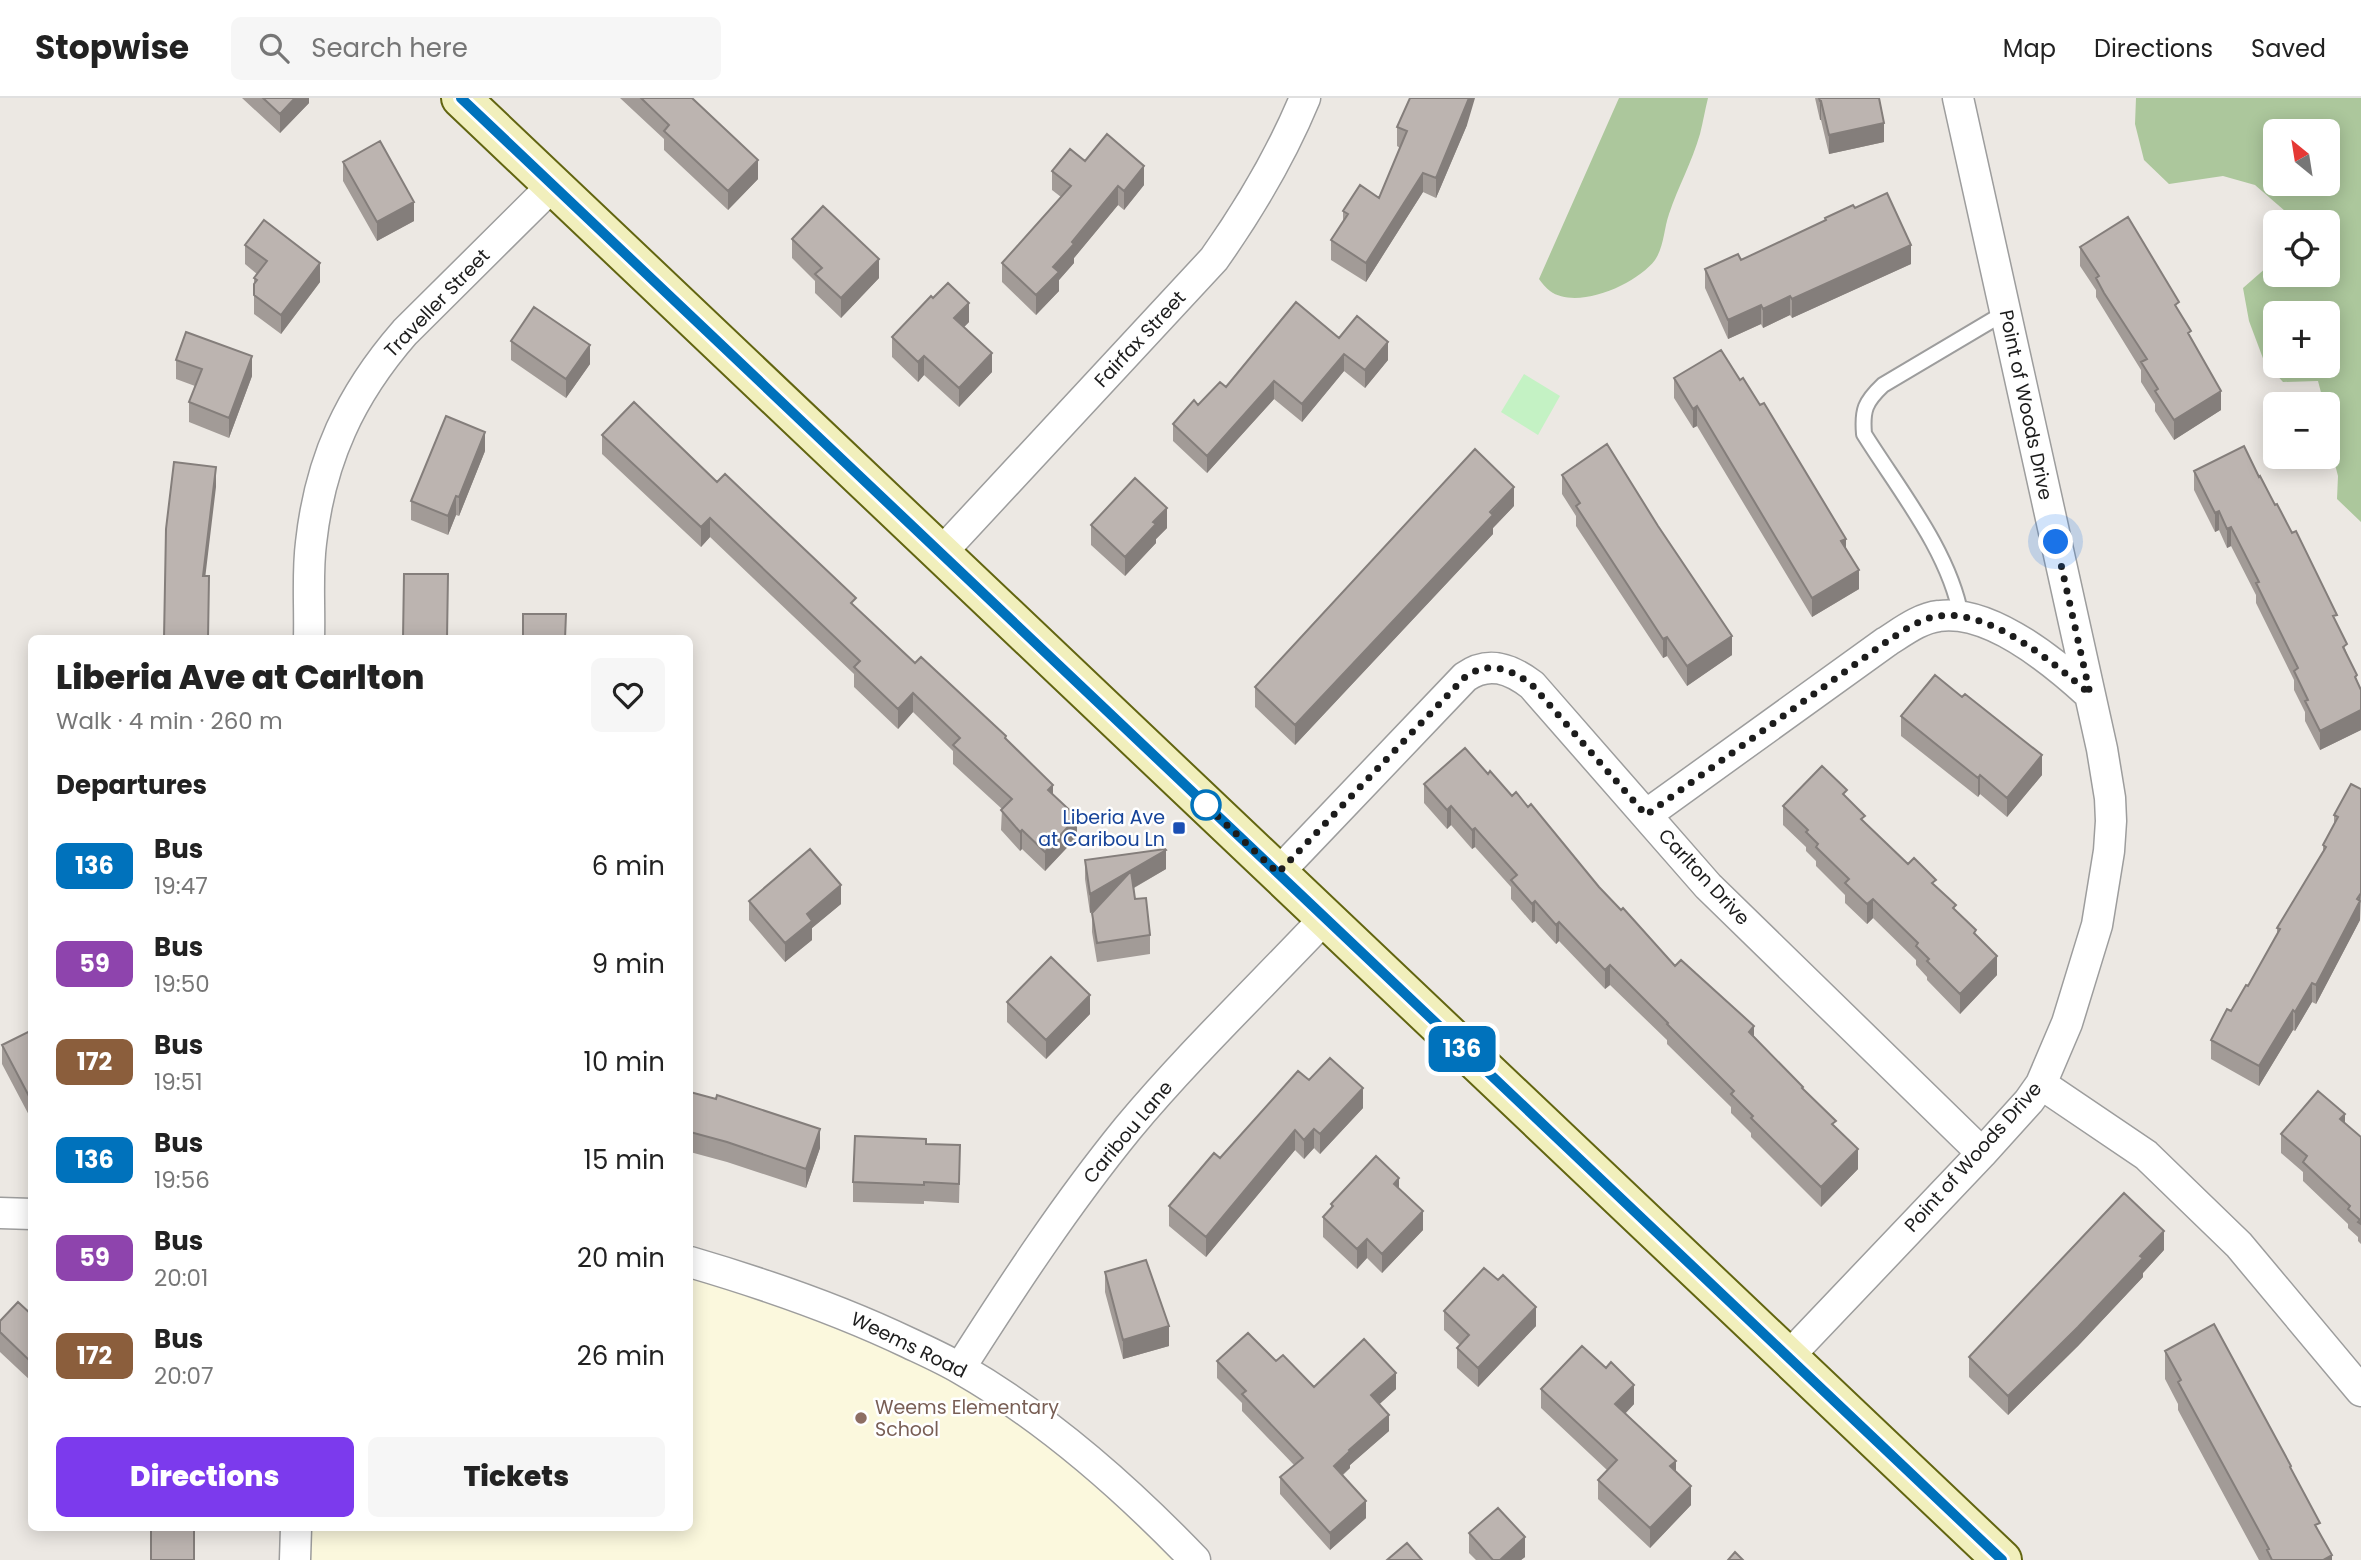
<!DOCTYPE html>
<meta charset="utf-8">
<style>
body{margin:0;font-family:Poppins,sans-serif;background:#f6f6f6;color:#222;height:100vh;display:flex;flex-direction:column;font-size:26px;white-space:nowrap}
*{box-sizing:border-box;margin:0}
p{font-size:23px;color:#767676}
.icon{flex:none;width:38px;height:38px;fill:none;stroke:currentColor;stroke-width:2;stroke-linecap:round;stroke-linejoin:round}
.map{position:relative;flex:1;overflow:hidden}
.details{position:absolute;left:28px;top:537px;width:665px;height:896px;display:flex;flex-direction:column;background:#fff;border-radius:10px;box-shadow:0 4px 18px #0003}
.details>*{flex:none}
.badge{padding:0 14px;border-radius:10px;font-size:24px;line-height:46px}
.needle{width:46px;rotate:330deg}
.controls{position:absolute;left:2263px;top:21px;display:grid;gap:14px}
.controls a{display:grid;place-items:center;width:77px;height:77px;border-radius:10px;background:#fff;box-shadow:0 4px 18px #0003;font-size:35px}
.you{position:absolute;width:35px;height:35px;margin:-18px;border:5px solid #fff;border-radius:50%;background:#1a73e8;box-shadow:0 0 0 10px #1a73e833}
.map>.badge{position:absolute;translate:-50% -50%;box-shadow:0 0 0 4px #fff}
h2{padding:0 28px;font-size:26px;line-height:63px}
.round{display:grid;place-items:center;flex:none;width:74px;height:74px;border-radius:10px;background:#f6f6f6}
.head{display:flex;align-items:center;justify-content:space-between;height:119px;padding:0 28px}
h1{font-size:33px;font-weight:800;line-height:52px}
.primary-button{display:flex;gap:14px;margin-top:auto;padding:14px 28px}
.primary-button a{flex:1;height:80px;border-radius:10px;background:#7c3aed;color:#fff;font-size:28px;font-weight:800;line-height:80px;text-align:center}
.primary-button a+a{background:#f6f6f6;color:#222}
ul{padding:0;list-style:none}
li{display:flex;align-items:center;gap:21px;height:98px;padding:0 28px}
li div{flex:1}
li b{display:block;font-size:26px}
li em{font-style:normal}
li .badge{min-width:77px;font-weight:700;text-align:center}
header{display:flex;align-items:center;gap:42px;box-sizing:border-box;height:98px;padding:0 35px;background:#fff;border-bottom:2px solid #e0e0e0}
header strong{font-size:33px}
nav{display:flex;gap:38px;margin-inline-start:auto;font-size:24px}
.search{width:490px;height:63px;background:#f6f6f6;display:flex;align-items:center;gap:18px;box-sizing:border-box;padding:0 24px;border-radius:10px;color:#767676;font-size:26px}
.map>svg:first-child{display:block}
.education{fill:#fbf8dd}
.forest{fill:#acc79c;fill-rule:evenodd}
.park{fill:#c4f2c4}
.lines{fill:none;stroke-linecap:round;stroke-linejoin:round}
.service-casing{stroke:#9d9d9d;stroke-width:18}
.minor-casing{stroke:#9d9d9d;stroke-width:33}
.secondary-casing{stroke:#626511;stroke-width:42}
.service{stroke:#fff;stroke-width:14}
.minor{stroke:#fff;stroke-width:30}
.secondary{stroke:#f1efbc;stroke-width:38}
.wall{fill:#a29b97}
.shaded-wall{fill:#847e7b}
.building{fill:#bcb4b0;stroke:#847e7b;stroke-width:2}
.line-casing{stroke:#fff;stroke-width:16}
.line{stroke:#0072bc;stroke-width:10}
.walk{stroke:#1c1c1c;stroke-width:7;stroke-dasharray:0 12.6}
.stop-dot{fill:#fff;stroke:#0072bc;stroke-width:3.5}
.transit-dot{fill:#1a4fb4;stroke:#fff;stroke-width:2.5}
.education-dot{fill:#8d6e63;stroke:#fff;stroke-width:2.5}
.labels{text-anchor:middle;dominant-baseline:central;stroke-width:5;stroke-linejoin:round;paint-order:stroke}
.street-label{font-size:19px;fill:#1c1c1c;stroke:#fff}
.transit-label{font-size:19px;fill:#164399;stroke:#fff;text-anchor:end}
.education-label{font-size:19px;fill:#785e54;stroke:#fff;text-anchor:start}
</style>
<header>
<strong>Stopwise</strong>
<div class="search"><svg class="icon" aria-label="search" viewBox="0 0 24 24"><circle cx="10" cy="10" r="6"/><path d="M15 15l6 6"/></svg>Search here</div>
<nav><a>Map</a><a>Directions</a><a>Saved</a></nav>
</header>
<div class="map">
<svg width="2361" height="1462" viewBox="0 0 2361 1462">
<rect width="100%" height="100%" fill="#ece8e3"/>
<path class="education" d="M690,1164L960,1270L1195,1462H295L296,1430H690Z"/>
<path class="forest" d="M1619,0H1708C1705,12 1703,24 1700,36C1692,64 1678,89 1669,116C1664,130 1664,149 1655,162C1637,186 1577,213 1550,193C1546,190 1542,185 1539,181Z
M2136,0H2361V424L2337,401L2338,378L2331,351L2328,348V306H2324L2318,283L2283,284L2264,263L2249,223L2243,190L2275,162V177H2328V124H2285V113L2255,87L2223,78L2169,86L2144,62L2135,26ZM2275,33H2328V86H2275ZM2328,215V268H2275V215Z"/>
<path class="park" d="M1524,276L1560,298L1538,337L1501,314Z"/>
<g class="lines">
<defs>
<path id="service" d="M1961,518C1949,453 1899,392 1864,336C1862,312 1865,304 1883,287L2006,214"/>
<path id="minor" d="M940,456L1214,161C1250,110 1281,58 1305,0
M309,541C310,509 307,476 311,445C320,362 350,297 405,234L552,88
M1646,717L1886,544C1902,534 1920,520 1939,518C1990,511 2054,564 2089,596
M1278,775L1465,579C1489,562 1511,571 1532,587L1708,788L1982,1055
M2041,986L2146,1057L2239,1147L2361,1293
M0,1115L32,1116
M690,1164C765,1186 838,1211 909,1245C926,1253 944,1261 961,1271C1048,1321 1126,1390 1195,1462
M1788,1259L1982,1055L2029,1003L2041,986L2067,925L2097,827L2109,753L2111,723L2110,700L2102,651L1958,0
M960,1270C1013,1187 1066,1106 1128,1030C1189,957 1259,890 1325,820
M295,1462L296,1430"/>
<path id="secondary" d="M461,0L2002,1462"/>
</defs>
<use href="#service" class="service-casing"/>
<use href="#minor" class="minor-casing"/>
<use href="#secondary" class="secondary-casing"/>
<use href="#service" class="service"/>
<use href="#minor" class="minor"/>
<use href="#secondary" class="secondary"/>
</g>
<path class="wall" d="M242,0H309V5L280,35Z
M620,0H692L758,81L728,112L664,52V41Z
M1815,0H1879L1884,44L1829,56L1821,22H1820Z
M1467,27L1436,100L1423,94L1366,184L1331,162V142L1343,123V113L1379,100L1400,50L1397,48V29Z
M1085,63L1144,87L1124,112L1118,107L1074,160V165L1059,182V193L1036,217L1002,184V165L1061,99L1052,92V73Z
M343,64L414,123L377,143L343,83Z
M1855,110L1911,166L1792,220L1790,217L1763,230L1761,226L1728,241L1705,190V171L1741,162L1825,123V120Z
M792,141L879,180L841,220L815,195V183L792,160Z
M245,147L320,184L281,236L254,216V180L257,176L245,166Z
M2080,149L2179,213L2221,312L2174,342L2155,313V306L2141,284V272L2096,199V192L2080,168Z
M969,224L964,229L992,274L959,309L924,277L918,284L892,259V239Z
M1339,240L1388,262L1365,290L1344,273L1302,324L1274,301L1207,375L1173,343V326L1198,307L1226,289Z
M511,243L590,266L566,300L511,262Z
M176,262L252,278L229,340L189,324V304L195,288L176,281Z
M1674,280L1740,282L1760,307L1846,451L1859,491L1812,519L1697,328L1693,330L1674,300Z
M602,337L717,384L856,509L915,565L1006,641L1053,697L1077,739L1045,773L1022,751L1020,753L1001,732L1002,711L953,666V653L913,614L898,631L854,589V576L710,439L701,449L602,356Z
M485,353L459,418L456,417L448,437L411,422V403Z
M2194,373L2259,379L2337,527L2347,556L2361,592V632L2320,652L2305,623V614L2294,592V582L2256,505V497L2231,448L2227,450L2219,432L2215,434L2194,392Z
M1562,377L1732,557L1687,588L1667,558L1663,560L1576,428V418L1562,396Z
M1514,408L1493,430V436L1295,647L1255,609V589Z
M1091,427L1167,430L1156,441V445L1125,478L1091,447Z
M1901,618L2042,677L2007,719L1980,696L1978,699L1901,638Z
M1488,676L1512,698L1675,868L1754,938L1803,992L1836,1030L1858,1071L1821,1109L1751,1039V1035L1731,1015V1009L1667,946V942L1610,887L1605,891L1559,843L1556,846L1535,823L1532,825L1511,801V789L1475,749L1472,751L1451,727L1447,731L1424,705V686Z
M2351,686L2360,822L2316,906L2312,904L2295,933L2293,932L2259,988L2211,961V942L2231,913L2248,888L2277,836V830L2323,754V747L2334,727V717Z
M1847,700L1865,725L1908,766L1936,788L1976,837L1997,877L1960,916L1927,882V879L1916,867V862L1873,820L1867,826L1845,805V797L1816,768V763L1806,753V749L1783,727V708Z
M1085,762L1166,771L1134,790L1135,801L1150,837V856L1097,864L1092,834V815L1095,812L1090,815L1085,781Z
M749,803L841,806L812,830V842L785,864L749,822Z
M1007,904L1090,916L1046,961L1007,924Z
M32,932L31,1021L2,966V947Z
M1309,982L1363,1010L1320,1056L1314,1050L1304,1061L1295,1052L1206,1159L1169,1128V1108L1220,1060Z
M690,994L820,1050L806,1090L727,1064L690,1054Z
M2345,1025L2361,1039V1146L2358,1143V1139L2348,1130V1126L2303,1083V1074L2281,1055V1036Z
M926,1046L960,1066L959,1105L924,1103V1106L853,1104V1084Z
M1399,1090L1423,1132L1382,1175L1367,1160L1357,1171L1323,1139V1119L1331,1111V1106Z
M2164,1152L2143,1175V1179L2078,1248L2008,1317L1969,1279V1259Z
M1105,1174L1169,1248L1123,1261L1105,1194Z
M1444,1213L1536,1228L1478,1289L1457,1270V1250L1460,1247L1444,1232Z
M32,1217V1284L0,1254V1223Z
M2165,1253L2291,1372L2332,1462H2259L2178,1312V1306L2165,1281Z
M1217,1263H1276L1314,1289L1396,1291L1379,1306L1389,1333L1350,1367V1370L1343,1377L1366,1420L1330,1452L1280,1396V1379L1294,1367L1242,1313V1305L1217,1280Z
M1541,1291L1634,1306L1625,1316L1676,1373L1691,1407L1650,1450L1598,1401V1382L1607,1372L1541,1310Z
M1469,1435L1525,1459L1521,1462H1476L1469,1455Z"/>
<path class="shaded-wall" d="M295,0H309V5L280,35V16Z
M1469,0H1475L1467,27L1436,100V80Z
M1820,3H1821V22H1820Z
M1884,25V44L1829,56V37Z
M758,62V81L728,112V93Z
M1144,68V87L1124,112V93Z
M1423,75V94L1366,184V165Z
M1118,88V107L1074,160V165L1059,182V193L1036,217V197L1053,169Z
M414,104V123L377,143V124Z
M1911,147V166L1792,220V201Z
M879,161V180L841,220V200Z
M320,165V184L281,236V217Z
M1790,198V217L1763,230V211Z
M969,205V224L954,239V220Z
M1761,207V226L1728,241V222Z
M1388,244V262L1365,290V272Z
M590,247V266L566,300V281Z
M992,255V274L959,309V290Z
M1344,256V273L1302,324V306Z
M252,258V278L229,340V320Z
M924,258V277L918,284V264Z
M1274,283V301L1207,375V358Z
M2221,293V312L2174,342V322Z
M1697,308V328L1693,330V311Z
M485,334V353L459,418V399Z
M216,369V389L203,498V478Z
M1514,389V408L1493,430V436L1295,647V627Z
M456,398V417L448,437V418Z
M1167,410V430L1156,441V445L1125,478V459L1153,424Z
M2219,413V432L2215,434V415Z
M710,420V439L701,449V429Z
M2231,429V448L2227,450V431Z
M1846,441V460L1841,443Z
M1859,472V491L1812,519V500Z
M1732,538V557L1687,588V568Z
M1667,539V558L1663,560V541Z
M913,595V614L898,631V611Z
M2361,612V632L2320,652V633Z
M2042,657V677L2007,719V700Z
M1980,677V696L1978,699V680Z
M1053,687V706L1048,692Z
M1451,708V727L1447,731V712Z
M1077,719V739L1045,773V754Z
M1475,730V749L1472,751V732Z
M1022,732V751L1020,753V734Z
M1166,752V771L1090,815V796Z
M841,787V806L812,830V842L785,864V845L807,816Z
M2361,795L2360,822L2316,906V887Z
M1873,801V820L1867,826V806Z
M1535,803V823L1532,825V806Z
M1559,824V843L1556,846V827Z
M1997,858V877L1960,916V896Z
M1610,867V887L1605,891V872Z
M2312,885V904L2295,933V914Z
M1090,897V916L1046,961V942Z
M2293,912V932L2259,988V968Z
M1754,928V948L1749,934Z
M1363,990V1010L1320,1056V1036Z
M2345,1016V1035L2340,1021Z
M820,1031V1050L806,1090V1071Z
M1314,1031V1050L1304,1061V1042Z
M1295,1032V1052L1206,1159V1139Z
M1858,1051V1071L1821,1109V1089Z
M1399,1080V1100L1394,1086Z
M1423,1113V1132L1382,1175V1156Z
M2164,1133V1152L2143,1175V1179L2078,1248L2008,1317V1298Z
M1367,1141V1160L1357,1171V1151Z
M1536,1209V1228L1478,1289V1270Z
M1169,1228V1248L1123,1261V1242Z
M1396,1275V1291L1371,1314V1297Z
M1634,1287V1306L1615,1326V1306Z
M1389,1317V1333L1350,1367V1370L1334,1384V1368L1349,1352Z
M1676,1363V1382L1670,1368Z
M1691,1388V1407L1650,1450V1430Z
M1366,1403V1420L1330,1452V1435Z
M1525,1439V1459L1521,1462H1500Z
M2332,1457V1462H2323Z"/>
<path class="building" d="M263,0H295L280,16Z
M641,0H692L758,62L728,93L664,33L669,27Z
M1410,0H1469L1436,80L1423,75L1366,165L1331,142L1348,116L1343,113L1360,87L1379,100L1407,33L1397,29Z
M1819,0H1879L1884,25L1829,37L1821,3H1820Z
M1107,36L1144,68L1124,93L1118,88L1072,144L1074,146L1053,169L1059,174L1036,197L1002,165L1071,88L1052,73L1070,51L1085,63Z
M380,43L414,104L377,124L343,64Z
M1887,95L1911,147L1792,201L1790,198L1763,211L1761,207L1728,222L1705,171L1738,156L1741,162L1826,122L1825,120L1853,107L1855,110Z
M823,108L879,161L841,200L815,176L822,170L792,141Z
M2128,119L2179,204L2175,207L2191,233L2188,235L2221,293L2174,322L2155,293L2158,291L2141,264L2147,261L2104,195L2096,180L2099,178L2080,149Z
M264,122L320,165L281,217L254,197V186L257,182L254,180L267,163L245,147Z
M948,185L969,205L954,220L992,255L959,290L924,258L918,264L892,239L931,198L933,200Z
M1296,204L1339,240L1357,218L1388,244L1365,272L1344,256L1302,306L1274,283L1207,358L1173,326L1194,302L1198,307L1220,284L1226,289Z
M534,209L590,247L566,281L511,243Z
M186,234L252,258L229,320L189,304L202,271L176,262Z
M1721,252L1740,282L1743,280L1760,307L1764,305L1846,441L1841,443L1859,472L1812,500L1697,308L1693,311L1674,280Z
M634,304L717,384L725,376L856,500L851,505L915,565L921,559L1006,638L1005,640L1053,687L1048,692L1077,719L1045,754L1022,732L1020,734L1001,712L1012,701L953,647L960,640L913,595L898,611L854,569L860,563L710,420L701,429L602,337Z
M446,318L485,334L459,399L456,398L448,418L411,403Z
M1607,346L1658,428L1732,538L1687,568L1667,539L1663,541L1576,408L1580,405L1562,377Z
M2244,348L2259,379L2260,378L2275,407L2277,406L2292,435L2296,433L2337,517L2333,518L2347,546L2343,549L2357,577L2355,579L2361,592V612L2320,633L2305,603L2308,602L2294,573L2298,570L2256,485L2259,484L2231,429L2227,431L2219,413L2215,415L2194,373Z
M1475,351L1514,389L1490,414L1493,417L1295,627L1255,589Z
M174,364L216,369L203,478H209L208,541H164L166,431Z
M1135,380L1167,410L1153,424L1156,426L1125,459L1091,427Z
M404,476H448L447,541H403Z
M523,516H566L565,541H523Z
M1935,577L1962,599L1965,596L2042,657L2007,700L1980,677L1978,680L1901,618Z
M1465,650L1488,676L1490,673L1512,698L1516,694L1528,709L1531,706L1599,789L1621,812L1623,810L1675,868L1681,862L1754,928L1749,934L1803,989L1802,990L1836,1023L1832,1026L1858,1051L1821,1089L1751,1020L1753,1018L1731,996L1734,993L1667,926L1668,925L1610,867L1605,872L1559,824L1556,827L1535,803L1532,806L1511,782L1517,777L1475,730L1472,732L1451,708L1447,712L1424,686Z
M1822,668L1847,692L1843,696L1865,718L1861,721L1908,766L1914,760L1936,782L1932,785L1956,807L1953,810L1976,832L1974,835L1997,858L1960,896L1927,863L1929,861L1916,848L1918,845L1873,801L1867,806L1845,785L1849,781L1816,749L1818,746L1806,734L1808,732L1783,708Z
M2351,686L2361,691V795L2357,801L2360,803L2316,887L2312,885L2295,914L2293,912L2259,968L2211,942L2227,911L2231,913L2246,887L2248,888L2280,831L2277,830L2326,749L2323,747L2338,719L2334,717Z
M810,751L841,787L807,816L812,823L785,845L749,803Z
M1165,751L1166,752L1090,796L1085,762Z
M1131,773L1135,801L1146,800L1150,837L1097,845L1092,815Z
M1051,859L1090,897L1046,942L1007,904Z
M32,932V1001L31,1002L2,947Z
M1330,960L1363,990L1320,1036L1314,1031L1304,1042L1295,1032L1206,1139L1169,1108L1214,1055L1220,1060L1298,973L1309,982Z
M2318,993L2345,1016L2340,1021L2361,1039V1126L2358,1124L2360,1122L2348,1111L2350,1108L2303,1064L2307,1058L2281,1036Z
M690,994L716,1001L717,997L820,1031L806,1071L727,1044L690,1034Z
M855,1038L926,1041V1046L960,1047L959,1086L924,1084V1087L853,1084Z
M1376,1058L1399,1080L1394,1086L1423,1113L1382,1156L1367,1141L1357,1151L1323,1119L1333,1108L1331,1106Z
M2124,1095L2164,1133L2140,1158L2143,1160L2078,1229L2008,1298L1969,1259Z
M1146,1162L1169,1228L1123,1242L1105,1174Z
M1484,1170L1498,1182L1503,1177L1536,1209L1478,1270L1457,1250L1469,1237L1444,1213Z
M18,1204L32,1217V1265L0,1234V1223Z
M2214,1226L2291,1368L2290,1369L2320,1425L2315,1427L2332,1457L2323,1462H2272L2267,1452L2269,1451L2178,1284L2181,1282L2165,1253Z
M1248,1235L1276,1263L1283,1257L1314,1289L1364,1241L1396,1275L1371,1297L1389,1317L1349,1352L1350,1353L1334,1368L1366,1403L1330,1435L1280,1379L1303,1360L1242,1296L1246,1293L1217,1263Z
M1582,1248L1606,1270L1611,1264L1634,1287L1615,1306L1676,1363L1670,1368L1691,1388L1650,1430L1598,1382L1617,1362L1541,1291Z
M1498,1410L1525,1439L1500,1462H1493L1469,1435Z
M151,1430H194V1462H151Z
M1407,1445L1422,1462H1387Z
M1735,1454L1743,1462H1728Z"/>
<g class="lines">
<defs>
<path id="line" d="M461,0L2002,1462"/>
</defs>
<use href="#line" class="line-casing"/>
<use href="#line" class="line"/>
<path class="walk" d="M1206,707L1198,700L1278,775L1465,579C1489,562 1511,571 1532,587L1646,717L1886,544C1902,534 1920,520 1939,518C1990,511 2054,565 2090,596L2056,444"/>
</g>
<circle class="stop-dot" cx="1206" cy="707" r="14"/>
<rect class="transit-dot" x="1172" y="723" width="14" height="14" rx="3.5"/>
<circle class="education-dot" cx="861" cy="1320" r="7"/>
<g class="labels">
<g class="street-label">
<text transform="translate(437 205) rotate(-46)">Traveller Street</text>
<text transform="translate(1140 241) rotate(-47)">Fairfax Street</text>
<text transform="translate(2026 307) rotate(78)">Point of Woods Drive</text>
<text transform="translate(1704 779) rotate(47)">Carlton Drive</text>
<text transform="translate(1128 1034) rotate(-50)">Caribou Lane</text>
<text transform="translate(1973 1059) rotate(-48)">Point of Woods Drive</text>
<text transform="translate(909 1247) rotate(26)">Weems Road</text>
</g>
<g class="transit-label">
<text x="1165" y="719">Liberia Ave<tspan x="1165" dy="22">at Caribou Ln</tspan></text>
</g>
<g class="education-label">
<text x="875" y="1309">Weems Elementary<tspan x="875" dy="22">School</tspan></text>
</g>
</g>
</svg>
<div class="controls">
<a><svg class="needle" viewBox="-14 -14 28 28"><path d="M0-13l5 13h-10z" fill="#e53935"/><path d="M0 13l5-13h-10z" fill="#767676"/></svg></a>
<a><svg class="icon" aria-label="locate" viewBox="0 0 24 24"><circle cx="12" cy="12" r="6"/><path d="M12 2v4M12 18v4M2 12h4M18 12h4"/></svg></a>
<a>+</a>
<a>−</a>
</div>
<div class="you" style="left:2056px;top:444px"></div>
<b class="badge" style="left:1462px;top:951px;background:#0072bc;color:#fff">136</b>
<section class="details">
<div class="head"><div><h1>Liberia Ave at Carlton</h1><p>Walk · 4 min · 260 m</p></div><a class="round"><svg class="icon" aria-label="heart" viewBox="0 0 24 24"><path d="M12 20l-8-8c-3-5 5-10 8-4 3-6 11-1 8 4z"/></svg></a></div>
<h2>Departures</h2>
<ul>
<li><span class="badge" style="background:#0072bc;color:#fff">136</span><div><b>Bus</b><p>19:47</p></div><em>6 min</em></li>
<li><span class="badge" style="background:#8e44ad;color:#fff">59</span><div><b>Bus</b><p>19:50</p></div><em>9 min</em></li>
<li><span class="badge" style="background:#8b5e3c;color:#fff">172</span><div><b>Bus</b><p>19:51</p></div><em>10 min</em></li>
<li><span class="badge" style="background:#0072bc;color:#fff">136</span><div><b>Bus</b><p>19:56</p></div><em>15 min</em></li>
<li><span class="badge" style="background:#8e44ad;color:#fff">59</span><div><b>Bus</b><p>20:01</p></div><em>20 min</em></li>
<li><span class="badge" style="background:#8b5e3c;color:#fff">172</span><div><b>Bus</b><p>20:07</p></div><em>26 min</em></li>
</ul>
<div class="primary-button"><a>Directions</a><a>Tickets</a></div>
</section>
</div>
